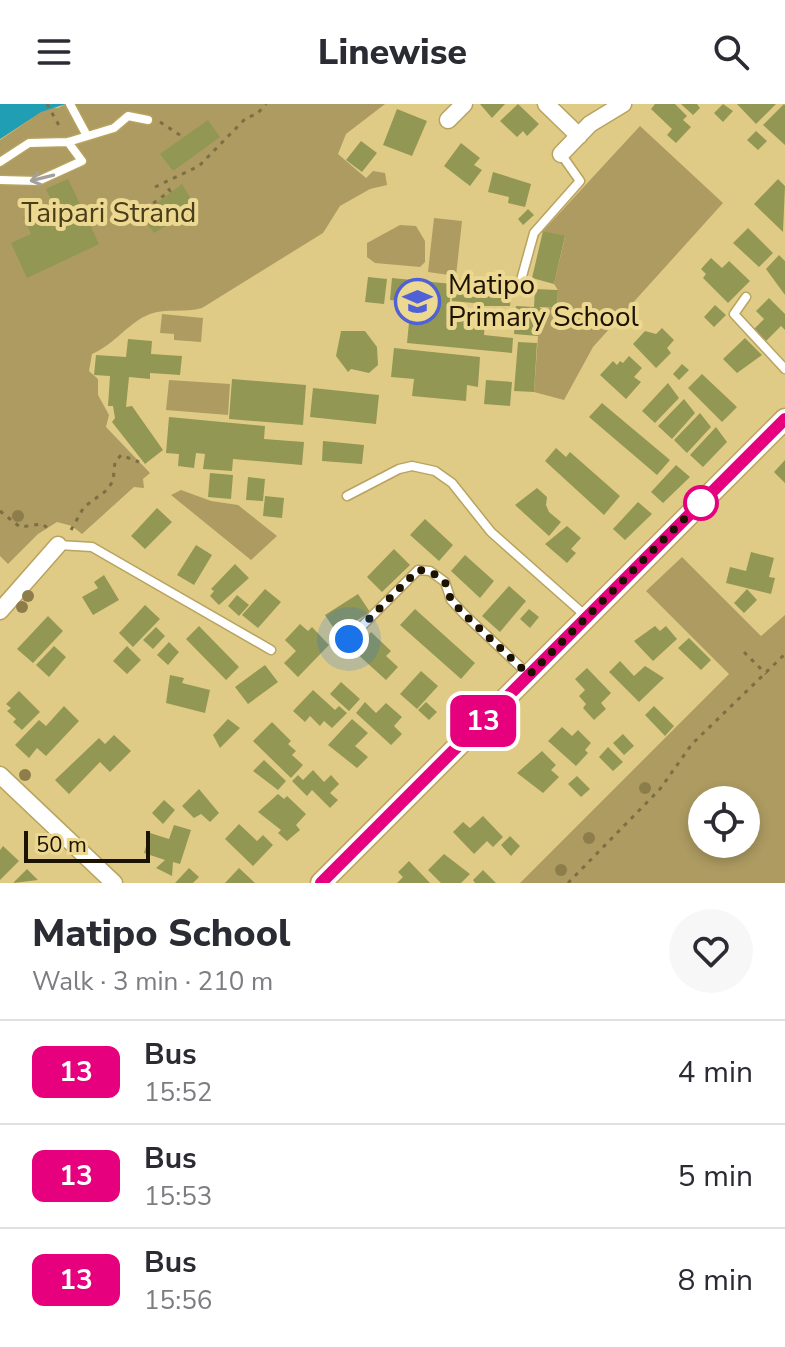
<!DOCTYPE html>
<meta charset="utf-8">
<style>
body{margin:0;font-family:"Nunito Sans",sans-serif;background:#f7f7f7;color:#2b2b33;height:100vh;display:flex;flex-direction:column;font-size:30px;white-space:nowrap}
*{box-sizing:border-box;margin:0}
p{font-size:26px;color:#7c7c81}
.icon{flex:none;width:44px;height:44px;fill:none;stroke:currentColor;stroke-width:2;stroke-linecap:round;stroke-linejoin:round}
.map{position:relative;height:779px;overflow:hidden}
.details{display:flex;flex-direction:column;background:#fff;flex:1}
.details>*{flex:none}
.badge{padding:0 16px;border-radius:12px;font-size:28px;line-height:52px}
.fabs{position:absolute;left:688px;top:682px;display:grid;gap:16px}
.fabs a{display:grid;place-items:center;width:72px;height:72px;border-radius:50%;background:#fff;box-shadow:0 4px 12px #0003;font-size:40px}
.scale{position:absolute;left:24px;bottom:20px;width:126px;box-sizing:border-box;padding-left:8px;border:4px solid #1b1200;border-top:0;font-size:22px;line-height:28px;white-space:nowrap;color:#1b1200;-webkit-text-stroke:6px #edd892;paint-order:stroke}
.you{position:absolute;width:40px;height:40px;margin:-20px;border:6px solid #fff;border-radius:50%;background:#1a73e8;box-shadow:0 0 0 12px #1a73e833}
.map>.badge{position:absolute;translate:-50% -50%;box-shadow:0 0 0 4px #fff}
.round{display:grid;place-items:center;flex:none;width:84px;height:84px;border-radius:42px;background:#f7f7f7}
.overview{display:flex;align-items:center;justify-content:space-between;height:136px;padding:0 32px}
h1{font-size:38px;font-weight:800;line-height:60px}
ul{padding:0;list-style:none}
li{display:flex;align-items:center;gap:24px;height:104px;padding:0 32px;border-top:2px solid #e1e1e2}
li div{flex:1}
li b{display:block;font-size:30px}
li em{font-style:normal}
li .badge{min-width:88px;font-weight:700;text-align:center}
header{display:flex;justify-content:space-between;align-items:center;height:104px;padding:0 32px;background:#fff;font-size:36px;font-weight:800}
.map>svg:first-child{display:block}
.green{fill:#ad9b61;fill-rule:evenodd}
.water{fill:#1f9eb4}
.building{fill:#929753}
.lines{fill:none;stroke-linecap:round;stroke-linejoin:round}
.service-casing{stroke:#b8a35f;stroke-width:11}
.minor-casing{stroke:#b8a35f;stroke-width:19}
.tertiary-casing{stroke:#b8a35f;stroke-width:23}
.path{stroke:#7d6e43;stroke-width:3;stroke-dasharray:4 6;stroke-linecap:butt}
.service{stroke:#fff;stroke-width:8}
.minor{stroke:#fff;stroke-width:16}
.tertiary{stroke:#fff;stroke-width:20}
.tree{fill:#8d7d4b}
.oneway{stroke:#a4a099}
.line-casing{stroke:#fff;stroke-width:18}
.line{stroke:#e6007e;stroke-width:12}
.walk{stroke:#1b1200;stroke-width:8;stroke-dasharray:0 14.4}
.stop-dot{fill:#fff;stroke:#e6007e;stroke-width:4}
.labels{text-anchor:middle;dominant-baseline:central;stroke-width:8;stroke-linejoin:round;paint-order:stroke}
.park-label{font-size:28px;fill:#493e1a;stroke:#edd892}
.poi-label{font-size:28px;fill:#1b1200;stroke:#edd892;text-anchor:start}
</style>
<header><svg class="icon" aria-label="menu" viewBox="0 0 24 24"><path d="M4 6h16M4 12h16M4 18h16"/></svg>Linewise<svg class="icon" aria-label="search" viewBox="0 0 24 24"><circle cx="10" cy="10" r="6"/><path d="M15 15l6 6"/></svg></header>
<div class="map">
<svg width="785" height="779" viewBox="0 0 785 779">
<rect width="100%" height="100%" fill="#e0cb86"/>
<path class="green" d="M0,0L58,4L66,0H385L346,30L338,50L366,74L373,67L385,69L387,81L370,85L340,102L323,129L202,204C185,209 166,204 150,210C129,218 115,240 92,250L89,267L98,275V291L109,311L106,323L150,369L143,375L144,384L134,383L82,430L72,422L57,418L38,430L8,460L0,452V36L34,13L0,35Z
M640,22L723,99L593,243L564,296L534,288L540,204H557L558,186L554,180L565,133L543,127Z
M434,114L462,117L456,172L428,168Z
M400,121L416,122L425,137V158L420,163L375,159L367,153V139Z
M162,210L203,214L201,238L174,236V230L160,229Z
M169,276L230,280L228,311L166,306Z
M181,386L211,397L238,401L277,432L251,456L171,391Z
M682,453L761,532L785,511V779H520L729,570L646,487ZM702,696H746V740H702Z"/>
<path class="water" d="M0,0H66L41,8L0,35Z"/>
<path class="building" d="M480,0H505L492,14Z
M518,0L539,20L527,32L523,27L517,33L500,17Z
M655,0H675L687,12L683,16L691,23L676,39L667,31L672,25L651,5Z
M681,0H697L700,4L693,11Z
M723,0L733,7L723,18L714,9Z
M737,0H776L756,20Z
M784,0L785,1V41L763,21Z
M397,5L427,17L412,52L383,41Z
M208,16L220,33L173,67L160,50Z
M756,27L767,37L758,46L747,36Z
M361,37L377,49L362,68L346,56Z
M461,39L480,54L474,61L482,66L470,82L444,62Z
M493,68L531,80L525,103L508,99L509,93L488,88Z
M68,75L99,140L27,174L11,139L31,130L23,113L53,99L46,85Z
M778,75L785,82L783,128L754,100Z
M182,80L196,103L154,129L141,111Z
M528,105L534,111L523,121L518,115Z
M748,124L773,149L759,163L733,139Z
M543,127L565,132L554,180L532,174Z
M779,151L785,157V191L766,165Z
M711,154L722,164L729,157L750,177L728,199L703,174L706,170L701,165Z
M368,173L387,175L384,200L365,198Z
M392,174L452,180L449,203L486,206L484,231L513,234L512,249L407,239L411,198L390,196Z
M453,174L512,179L510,202H474V199L452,197Z
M535,185L558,186L557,204L540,203L538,232L514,230L516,202L534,203Z
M769,194L785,210V226L781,222L766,237L754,225L764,215L756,207Z
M715,201L726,211L714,223L704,213Z
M662,224L674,236L667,244L671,249L656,264L633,240L645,227L656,230Z
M341,227H365L377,243L378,261L369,269L351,265L348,268L336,252Z
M745,234L762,251L737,269L723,255Z
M128,235L152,237L151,250L182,252L180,271L150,269V275L129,273L126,303L132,302L163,346L145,360L112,318L115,314L113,302H108L110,272L94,271L96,251L126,253Z
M518,238L537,239L534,288L514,287Z
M394,244L480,253L478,283L467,281L466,297L412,292L414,275L391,273Z
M629,252L642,264L634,273L641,278L626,295L600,271L613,257L617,261L620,257L623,259Z
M682,260L689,266L679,276L673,270Z
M702,270L737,303L722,318L688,284Z
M232,275L306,281L303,321L229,315Z
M486,276L512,278L510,302L484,300Z
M668,279L679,294L655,319L642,307Z
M313,284L379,291L376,320L310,313Z
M684,295L695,309L672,335L658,322Z
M602,299L670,356L657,371L589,313Z
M700,309L711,323L687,349L674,336Z
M169,313L265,322L264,335L304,338L302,361L233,355L232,367L203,365L205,350L196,349L194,364L178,362L179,350L166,349Z
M716,323L727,338L703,363L690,351Z
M323,337L364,341L362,360L322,357Z
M556,344L566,353L570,348L620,392L604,411L545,357Z
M785,356V379L774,368Z
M676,361L690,373L663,399L651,388Z
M210,369L233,371L231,395L208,393Z
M248,373L265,375L263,397L246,396Z
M537,384L547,393L546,401L549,408L561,418L549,432L515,401Z
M265,392L284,394L282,414L263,412Z
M638,398L652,410L625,436L613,425Z
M157,404L172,418L145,445L131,432Z
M425,415L453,441L439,457L410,431Z
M567,422L581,434L571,445L576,449L567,459L545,440Z
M196,441L212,451L194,481L177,471Z
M394,445L410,461L382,488L367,473Z
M751,448L774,454L769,473L775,474L771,490L726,479L730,463L746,467Z
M465,451L494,477L480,494L451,467Z
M235,460L249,474L219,501L210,492L214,487L211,485Z
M104,471L119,496L93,511L82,493L98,484L94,478Z
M509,482L526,497L500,528L482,512Z
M265,485L281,498L258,524L242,511Z
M747,485L757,496L744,509L734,499Z
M358,490L370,508L337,529L325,511Z
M237,491L249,501L239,512L228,502Z
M145,501L160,515L133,543L119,529Z
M415,505L475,559L461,575L400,521Z
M529,505L539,513L530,524L520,515Z
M48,512L63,527L33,559L17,545Z
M300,520L308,527L312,523L329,541L298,573L284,559L296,547L285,536Z
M199,522L239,563L226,576L186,535Z
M655,522L660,527L666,522L677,535L653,557L634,537Z
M156,523L165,532L153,545L143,536Z
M371,528L391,547L386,552L398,563L386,576L354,547Z
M689,534L711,556L701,566L678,544Z
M169,538L179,548L168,561L157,551Z
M54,542L66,553L49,573L36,561Z
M127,542L141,556L127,570L113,557Z
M620,557L634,572L645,562L664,574L639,598L609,568Z
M265,561L278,578L248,600L235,583Z
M587,564L611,589L601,599L606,605L594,616L583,604L586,600L579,592L585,586L575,575Z
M421,567L438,582L417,605L400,590Z
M170,571L184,574L182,579L210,586L205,609L166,599Z
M341,578L360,595L349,607L330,590Z
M313,586L335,606L339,602L347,609L332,624L324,617L320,622L310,612L305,618L293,607Z
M19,587L40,608L22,626L13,618L16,615L7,607L11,604L6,600Z
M365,598L376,609L386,599L402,613L394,622L402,630L391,641L356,609Z
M426,598L437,608L429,616L418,606Z
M64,602L79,617L46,652L37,644L29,654L15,641L39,616L46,622Z
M654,602L674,622L665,632L645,611Z
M228,615L240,624L220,644L213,631Z
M352,615L368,629L355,642L368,653L357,664L328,641Z
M272,618L291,637L288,640L296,647L292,651L303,661L291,674L253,637Z
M562,623L572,632L578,626L591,639L585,646L588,649L576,662L548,637Z
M623,630L634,642L624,651L613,639Z
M114,631L131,647L110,668L100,658L69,690L55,676L99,634L105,640Z
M608,643L623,658L613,667L599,653Z
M542,647L556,661L551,666L559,673L543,689L517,669Z
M264,656L286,677L278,686L253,667Z
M313,666L324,678L331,671L339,680L330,689L338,696L330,704L312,686L307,692L292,677L298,671L303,676Z
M577,672L590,685L581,693L568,680Z
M199,685L219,709L210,718L201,710L194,714L182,702Z
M278,690L284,695L287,692L306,710L296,721L300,726L287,737L278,729L281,726L258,708Z
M164,696L175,706L163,720L152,709Z
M483,712L503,733L493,743L487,737L474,750L453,728L463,718L470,724Z
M239,720L257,737L263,731L273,741L253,762L225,735Z
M174,721L191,726L180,760L173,758L172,772L156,764L165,756L144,749L150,729L169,735Z
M510,732L520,742L511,752L501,741Z
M3,742L19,757L0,776V746Z
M444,750L470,770L461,779H441L428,766Z
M409,757L430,779H397L403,773L398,768Z
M189,764L199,773L193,779H175Z
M239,764L255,779H225Z
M27,765L38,776L13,779Z
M483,766L496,779H475L473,776Z"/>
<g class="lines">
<defs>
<path id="service" d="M70,0L86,30
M0,58L29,39L68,38L114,24L128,12L148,16
M0,76L38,77L82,57L68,38
M521,176L534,129L580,77L561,50
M746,193L734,210L785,265
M347,392L399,365L412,362L435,367L452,379L491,428L587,513
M58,441L92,443L271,546
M349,535L418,466L430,467L445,478L451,496L465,511L528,570"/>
<path id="minor" d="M546,0L579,32
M448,16L464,0
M561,50L590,20L623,0
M0,507L58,441
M0,671L114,779"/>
<path id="tertiary" d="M321,779L785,315"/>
</defs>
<use href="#service" class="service-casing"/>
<use href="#minor" class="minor-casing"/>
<use href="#tertiary" class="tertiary-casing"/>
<path class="path" d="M47,0L61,25
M160,18L180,31
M155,83L199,62L246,14L257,10L266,0
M132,98L140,109L170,87L165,80
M0,407L20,423L42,420L49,425
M71,426L84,403L107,386L113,377L115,358L121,351L139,358
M744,548L766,570
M568,779L660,685L692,640L785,550"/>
<use href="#service" class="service"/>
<use href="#minor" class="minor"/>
<use href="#tertiary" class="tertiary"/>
</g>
<g class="tree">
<circle cx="18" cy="412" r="6"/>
<circle cx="28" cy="492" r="6"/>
<circle cx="22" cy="503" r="6"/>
<circle cx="25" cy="671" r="6"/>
<circle cx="645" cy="684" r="6"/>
<circle cx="589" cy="734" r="6"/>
<circle cx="561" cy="766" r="6"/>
</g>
<defs><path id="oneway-shaft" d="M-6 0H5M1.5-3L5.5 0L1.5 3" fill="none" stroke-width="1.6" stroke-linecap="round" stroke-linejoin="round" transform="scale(2)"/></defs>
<use class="oneway" href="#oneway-shaft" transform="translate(42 74) rotate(166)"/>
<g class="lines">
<defs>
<path id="line" d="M321,779L785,315"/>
</defs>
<use href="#line" class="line-casing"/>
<use href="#line" class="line"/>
<path class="walk" d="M349,535L418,466L430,467L445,478L451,496L465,511L529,571L711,388L701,399"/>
</g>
<defs>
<symbol id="school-ring" viewBox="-11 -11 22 22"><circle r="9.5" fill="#edd892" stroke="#5061d6" stroke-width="1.5"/><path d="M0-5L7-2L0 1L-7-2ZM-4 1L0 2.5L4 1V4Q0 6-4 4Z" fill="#5061d6"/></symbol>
</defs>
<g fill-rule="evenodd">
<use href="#school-ring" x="392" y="172" width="51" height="51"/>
</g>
<circle class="stop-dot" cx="701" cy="399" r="16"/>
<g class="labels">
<g class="park-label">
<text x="109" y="109">Taipari Strand</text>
</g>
<g class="poi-label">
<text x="448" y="181">Matipo<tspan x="448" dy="32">Primary School</tspan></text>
</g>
</g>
</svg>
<div class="fabs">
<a><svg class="icon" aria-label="locate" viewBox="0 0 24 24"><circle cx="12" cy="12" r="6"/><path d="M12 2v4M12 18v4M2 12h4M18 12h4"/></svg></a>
</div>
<div class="scale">50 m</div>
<div class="you" style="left:349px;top:535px"></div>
<b class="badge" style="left:483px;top:617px;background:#e6007e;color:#fff">13</b>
</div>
<section class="details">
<div class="overview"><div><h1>Matipo School</h1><p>Walk · 3 min · 210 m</p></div><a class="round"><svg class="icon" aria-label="heart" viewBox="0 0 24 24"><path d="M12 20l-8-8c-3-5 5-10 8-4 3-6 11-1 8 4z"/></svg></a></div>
<ul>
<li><span class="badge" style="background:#e6007e;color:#fff">13</span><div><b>Bus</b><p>15:52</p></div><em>4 min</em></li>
<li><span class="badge" style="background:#e6007e;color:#fff">13</span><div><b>Bus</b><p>15:53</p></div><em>5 min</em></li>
<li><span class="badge" style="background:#e6007e;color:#fff">13</span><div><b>Bus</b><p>15:56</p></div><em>8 min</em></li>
</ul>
</section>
